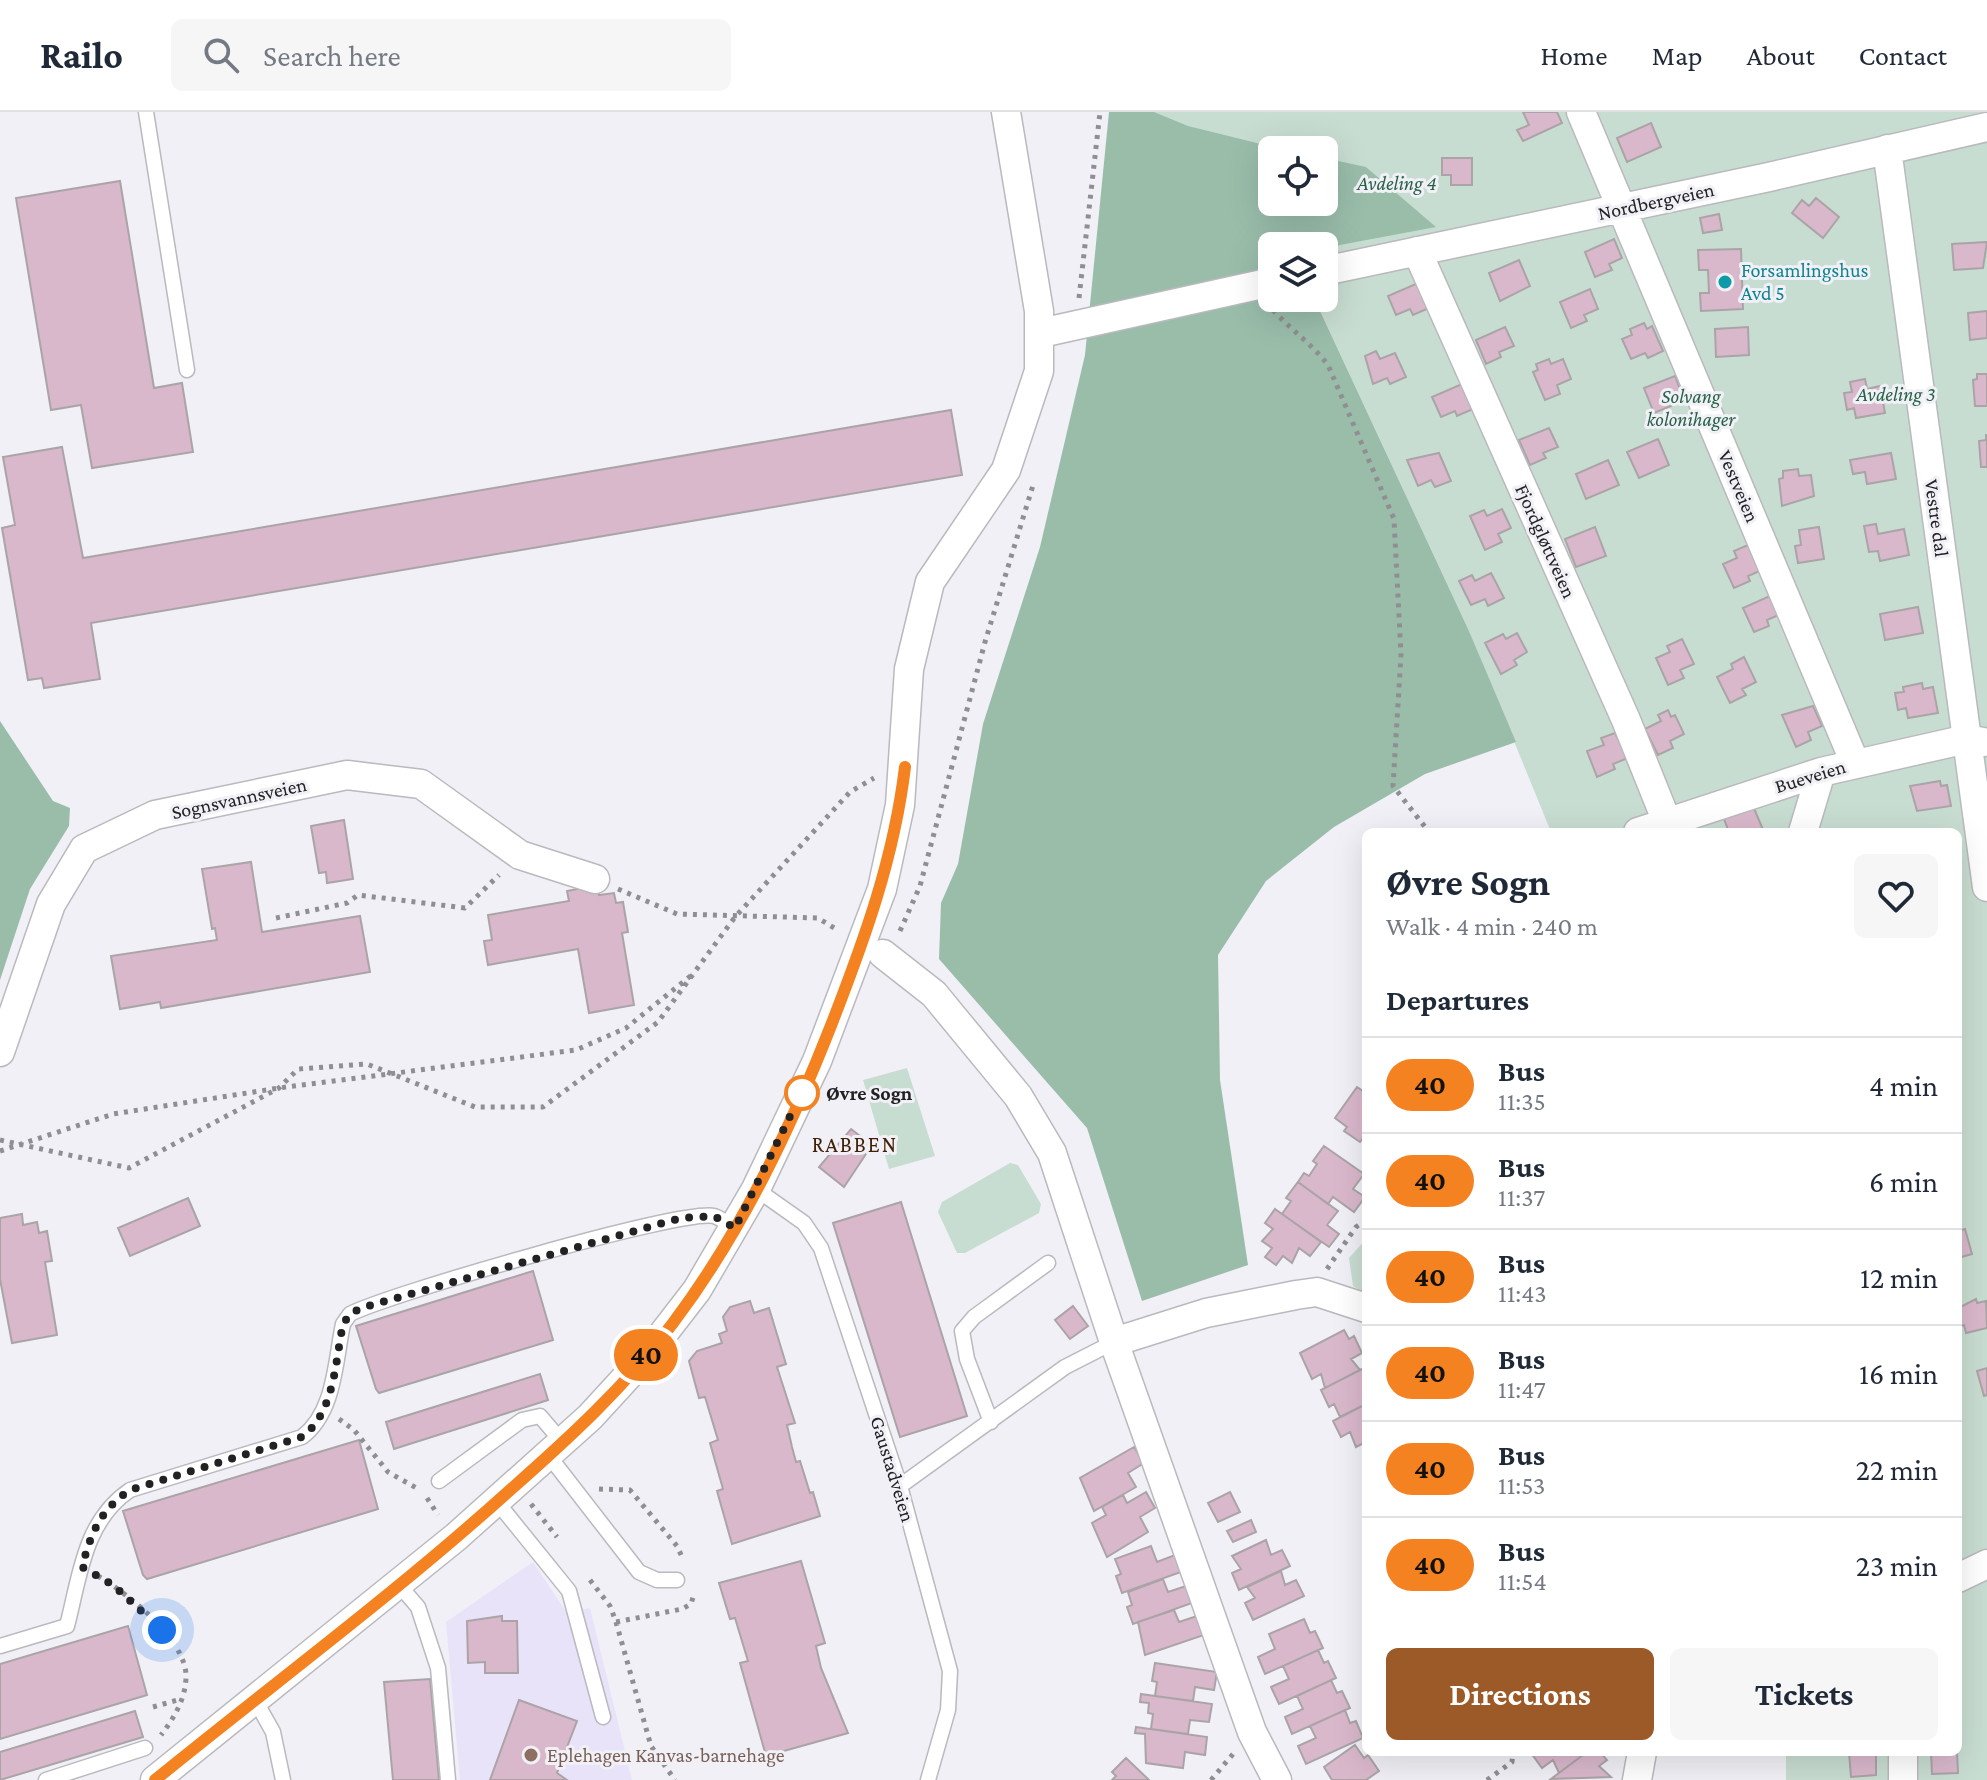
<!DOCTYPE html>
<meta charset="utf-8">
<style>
body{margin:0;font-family:"Crimson Pro",serif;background:#f6f6f7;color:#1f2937;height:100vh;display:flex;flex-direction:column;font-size:30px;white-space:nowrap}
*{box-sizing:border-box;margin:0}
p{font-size:26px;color:#747a83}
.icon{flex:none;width:44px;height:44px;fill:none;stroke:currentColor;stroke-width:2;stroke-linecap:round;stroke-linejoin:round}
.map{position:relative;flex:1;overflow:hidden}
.details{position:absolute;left:1362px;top:716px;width:600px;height:928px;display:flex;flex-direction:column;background:#fff;border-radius:12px;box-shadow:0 8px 32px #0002}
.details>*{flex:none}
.badge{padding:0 16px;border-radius:26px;font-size:28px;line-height:52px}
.fabs{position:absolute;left:1258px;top:24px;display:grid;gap:16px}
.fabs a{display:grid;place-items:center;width:80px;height:80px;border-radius:12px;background:#fff;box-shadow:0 8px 32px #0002;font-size:40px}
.you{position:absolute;width:40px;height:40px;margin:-20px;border:6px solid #fff;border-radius:50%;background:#1a73e8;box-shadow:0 0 0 12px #1a73e833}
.map>.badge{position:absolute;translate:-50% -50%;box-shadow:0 0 0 4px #fff}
h2{padding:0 24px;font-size:30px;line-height:72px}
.round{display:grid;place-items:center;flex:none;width:84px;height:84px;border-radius:12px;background:#f6f6f7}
.summary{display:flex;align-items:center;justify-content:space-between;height:136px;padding:0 24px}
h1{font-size:38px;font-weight:700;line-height:60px}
.primary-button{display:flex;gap:16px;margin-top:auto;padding:16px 24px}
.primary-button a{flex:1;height:92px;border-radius:12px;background:#9c5a28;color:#fff;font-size:32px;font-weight:700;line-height:92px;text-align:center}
.primary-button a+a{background:#f6f6f7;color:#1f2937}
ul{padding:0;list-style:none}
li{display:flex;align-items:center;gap:24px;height:96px;padding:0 24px;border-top:2px solid #e0e1e3}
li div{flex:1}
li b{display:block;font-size:30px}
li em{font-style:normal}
li .badge{min-width:88px;font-weight:700;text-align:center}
header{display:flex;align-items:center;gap:48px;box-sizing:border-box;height:112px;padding:0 40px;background:#fff;border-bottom:2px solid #e0e1e3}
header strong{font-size:38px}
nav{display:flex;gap:44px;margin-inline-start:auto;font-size:28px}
.search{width:560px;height:72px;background:#f6f6f7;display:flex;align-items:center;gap:20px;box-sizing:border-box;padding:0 28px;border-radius:12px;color:#747a83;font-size:30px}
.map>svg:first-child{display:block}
.education{fill:#e8e3f9}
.green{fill:#c8ddd1;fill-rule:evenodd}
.forest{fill:#9abdaa}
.building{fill:#dab8cc;stroke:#aaa4a7;stroke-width:2}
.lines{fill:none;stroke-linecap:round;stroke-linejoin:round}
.lane-casing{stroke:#b9b9be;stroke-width:17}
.street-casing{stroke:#b9b9be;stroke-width:31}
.path{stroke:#8f8f93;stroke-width:5;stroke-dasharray:4 6;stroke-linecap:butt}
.lane{stroke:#fff;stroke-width:14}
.street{stroke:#fff;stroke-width:28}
.line-casing{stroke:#fff;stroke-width:18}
.line{stroke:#f58220;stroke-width:12}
.walk{stroke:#222224;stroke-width:8;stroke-dasharray:0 14.4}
.culture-dot{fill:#0f9aa8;stroke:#f0f0f6;stroke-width:3}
.stop-dot{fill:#fff;stroke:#f58220;stroke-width:4}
.education-dot{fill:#8d6e63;stroke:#f0f0f6;stroke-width:3}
.labels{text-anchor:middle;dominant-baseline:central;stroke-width:6;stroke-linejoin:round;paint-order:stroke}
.park-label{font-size:20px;font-style:italic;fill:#276247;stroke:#f0f0f6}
.street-label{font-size:20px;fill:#222224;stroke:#f0f0f6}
.culture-label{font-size:20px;fill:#0d838f;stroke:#f0f0f6;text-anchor:start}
.stop-label{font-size:20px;font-weight:bold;fill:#222224;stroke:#f0f0f6;text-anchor:start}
.education-label{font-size:20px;fill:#785e54;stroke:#f0f0f6;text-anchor:start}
.neighbourhood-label{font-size:22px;letter-spacing:2px;fill:#402108;stroke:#f0f0f6}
</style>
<header>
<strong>Railo</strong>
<div class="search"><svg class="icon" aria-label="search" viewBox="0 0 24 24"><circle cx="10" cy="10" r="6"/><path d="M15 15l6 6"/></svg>Search here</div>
<nav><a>Home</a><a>Map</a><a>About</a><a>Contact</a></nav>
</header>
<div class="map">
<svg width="1987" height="1668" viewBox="0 0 1987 1668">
<rect width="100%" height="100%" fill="#f0f0f6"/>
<path class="education" d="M533,1450L567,1501L590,1496L632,1668H460L446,1510Z"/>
<path class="green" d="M1117,0H1987V1668H1786V1640H1958V720H1551L1469,519L1314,186H1324V134H1272ZM1272,38H1324V90H1272Z
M907,956L935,1044L889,1057L863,968Z
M1010,1051L1018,1053L1041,1092L1039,1101L965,1141H957L938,1100L942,1090Z
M1366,1127V1182L1353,1174L1349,1146Z"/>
<path class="forest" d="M1109,0H1154L1188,14L1285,38H1272V90H1324V46L1366,55L1436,115L1324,136L1272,134V186H1314L1469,519L1516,630L1425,662L1334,715L1266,769L1218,843L1220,968L1248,1153L1142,1189L1087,1016L939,847L941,791L958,752L983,612L1040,435L1085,243Z
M0,609L53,689L70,696L69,714L30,777L0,868Z"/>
<path class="building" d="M1523,0H1557L1562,11L1523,29L1517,18L1529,13Z
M1651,11L1661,35L1627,50L1617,26Z
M1442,46H1472V73H1451V63H1442Z
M120,69L154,276L182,271L193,340L92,356L81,293L51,298L16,86Z
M1816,86L1839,105L1823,126L1792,101L1802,88L1809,94Z
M1719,102L1722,118L1703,121L1700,106Z
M1614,127L1622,146L1609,152L1612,158L1595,165L1585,140Z
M1987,130L1983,156L1954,158L1952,132Z
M1741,137L1743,197L1701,199L1700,181H1709L1708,158H1699L1698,138Z
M1519,148L1530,174L1500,189L1489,161Z
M1418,171L1429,196L1413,203L1410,197L1396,203L1388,184Z
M1590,177L1598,197L1584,203L1587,209L1571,216L1560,190Z
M1987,199V226L1970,228L1968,201Z
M1644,211L1647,217L1652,214L1663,239L1648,246L1645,241L1631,247L1622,227L1632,223L1630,217Z
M1505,215L1514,234L1499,240L1501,245L1486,252L1476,228Z
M1748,215L1749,243L1716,245L1715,217Z
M1376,239L1380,247L1395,241L1406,265L1390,272L1387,266L1373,272L1365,244Z
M1549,247L1551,252L1563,247L1571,267L1557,273L1560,282L1545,288L1533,260L1538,258L1536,252Z
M1977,262H1987V294H1975L1973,268L1977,267Z
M1675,264L1682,283L1668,289L1671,294L1654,301L1644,276Z
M1865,267L1867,277L1880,274L1885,301L1856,306L1854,296L1847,298L1844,281L1852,280L1850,270Z
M1462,272L1473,297L1457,304L1455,299L1441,305L1432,285Z
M951,298L962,363L91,511L100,567L44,576L42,566L28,568L2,416L15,413L3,345L62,335L83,446Z
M1549,316L1558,335L1543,341L1546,346L1530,353L1519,328Z
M1986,323H1987V355H1981L1979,329L1986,328Z
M1658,327L1669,353L1639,366L1627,340Z
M1439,341L1451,369L1435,375L1431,368L1418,374L1407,348Z
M1891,341L1896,367L1867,372L1865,360L1853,362L1850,348Z
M1608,348L1619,373L1586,387L1576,362Z
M1798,357L1799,364L1811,363L1814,384L1782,394L1779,367L1783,366V359Z
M1502,397L1511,416L1498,422L1502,430L1485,438L1470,404L1484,398L1487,404Z
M1876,412L1878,422L1904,417L1909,443L1880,449L1878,439L1869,440L1864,414Z
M1595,415L1606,444L1576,455L1565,427Z
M1819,415L1824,447L1798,451L1795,434L1801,433L1799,418Z
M1748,433L1762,458L1748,464L1750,469L1734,476L1723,452L1737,446L1734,439Z
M1491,461L1504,486L1488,494L1485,487L1471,493L1459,469L1472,463L1475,469Z
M1772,483L1781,502L1767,508L1769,514L1754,520L1743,496Z
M1918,495L1923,521L1885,528L1880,502Z
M1517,521L1527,540L1514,548L1517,553L1501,562L1485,531L1503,522L1506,527Z
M1682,527L1694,552L1680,558L1684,566L1668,573L1656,546L1670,540L1667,534Z
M1744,545L1756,570L1742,577L1746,583L1730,591L1717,565L1733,557L1731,552Z
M1922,571L1923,577L1933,575L1938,601L1908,606L1906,596L1898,598L1895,581L1904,580L1903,575Z
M1813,594L1822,614L1808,620L1811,628L1796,635L1782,603Z
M1668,598L1671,605L1675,603L1684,622L1670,629L1673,636L1658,643L1645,617L1661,609L1658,603Z
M1615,621L1628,646L1613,652L1615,657L1597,665L1587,639L1604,633L1601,626Z
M1940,669L1941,674L1947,673L1951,694L1917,699L1910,674Z
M1753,694L1764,720H1729L1724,707Z
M344,708L353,767L327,771L326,760L319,761L311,714Z
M251,750L262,820L360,804L370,860L161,896L160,890L120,897L111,844L217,828L215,816L212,817L202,757Z
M598,773L599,783L614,781L616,791L623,790L628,820L622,821L634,893L589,901L578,837L488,853L484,829L492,828L488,803L569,789L567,779Z
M1357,975L1366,981V1022L1360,1030L1344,1019L1347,1015L1335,1006Z
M851,1017L872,1033L844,1075L819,1055Z
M1324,1034L1364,1062L1353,1077L1365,1085L1354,1100L1333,1085L1328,1092L1298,1070L1304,1061L1309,1064L1317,1052L1313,1049Z
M1298,1070L1338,1099L1327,1113L1339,1122L1329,1135L1282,1102L1291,1089L1286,1086Z
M188,1086L200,1114L130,1144L118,1116Z
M901,1090L967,1304L900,1325L833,1111Z
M1275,1097L1321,1130L1310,1144L1299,1136L1292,1151L1283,1144L1276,1153L1265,1145L1272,1136L1262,1129L1273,1117L1265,1111Z
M22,1102L23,1113L37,1110L39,1121L47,1119L52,1149L45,1150L57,1223L12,1231L0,1167V1106Z
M1965,1117L1972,1142L1958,1146V1119Z
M533,1159L553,1228L379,1281L376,1277L356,1214Z
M1976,1187L1977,1191L1986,1189L1987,1216L1966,1221L1964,1213L1958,1215V1196Z
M750,1189L754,1201L769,1196L786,1252L777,1255L795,1311L787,1313L792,1335L796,1350L800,1349L810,1381L813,1380L820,1404L732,1432L717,1379L723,1377L710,1331L718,1328L705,1285L699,1286L689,1249L697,1239L722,1231L719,1222L727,1219L723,1205L730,1195Z
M1073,1194L1088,1214L1070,1227L1055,1208Z
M1344,1218L1349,1227L1354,1224L1362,1241L1351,1247L1360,1258L1325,1276L1321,1262L1312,1267L1300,1241Z
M1366,1255V1292L1340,1305L1334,1292L1329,1295L1321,1278Z
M1987,1256V1283L1984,1284L1977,1259Z
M540,1262L548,1288L394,1337L386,1310Z
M1366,1292V1330L1356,1335L1350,1320L1341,1325L1333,1309Z
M359,1328L378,1397L147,1467L143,1463L123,1399Z
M1134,1335L1144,1351L1128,1361L1136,1375L1094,1399L1080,1366Z
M1146,1380L1155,1396L1140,1405L1148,1420L1107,1445L1092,1411L1106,1403L1102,1395L1123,1383L1127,1391Z
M1230,1380L1240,1400L1218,1410L1208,1391Z
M1251,1408L1256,1420L1233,1430L1227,1419Z
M1266,1428L1271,1443L1282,1438L1290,1454L1239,1478L1232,1461L1241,1457L1232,1444Z
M1151,1434L1157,1450L1175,1443L1181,1460L1122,1481L1116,1464L1121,1462L1115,1447Z
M801,1449L825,1531L816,1534L821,1556L848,1621L766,1644L740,1551L748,1549L735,1506L730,1507L719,1471Z
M1281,1459L1285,1473L1296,1468L1304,1484L1253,1508L1245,1491L1255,1486L1247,1475Z
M1163,1467L1168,1480L1186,1474L1192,1491L1133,1512L1127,1495L1132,1493L1128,1480Z
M1174,1498L1179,1510L1197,1504L1204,1523L1145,1543L1138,1510Z
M502,1504V1509H517L518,1561H485V1550L468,1551L467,1509Z
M1304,1507L1310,1521L1315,1519L1323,1536L1265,1562L1258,1545L1275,1537L1269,1522Z
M128,1514L147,1583L0,1627V1552Z
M1318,1538L1324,1551L1328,1549L1336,1566L1279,1592L1271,1575L1289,1567L1283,1554Z
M1155,1551L1217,1560L1214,1578L1195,1575L1193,1589L1155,1584L1157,1570L1152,1569Z
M430,1567L439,1668H393L384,1570Z
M1331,1568L1337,1581L1342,1579L1350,1596L1292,1622L1285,1605L1303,1597L1297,1584Z
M1141,1582L1212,1592L1209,1610L1190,1608L1188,1622L1151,1617L1153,1602L1148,1601L1149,1591L1140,1590Z
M519,1588L577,1609L557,1661L567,1668H490Z
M1345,1598L1350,1611L1356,1609L1363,1626L1306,1652L1298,1634L1316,1626L1310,1614Z
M135,1599L143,1625L0,1668V1640Z
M1136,1615L1207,1625L1205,1643L1185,1640L1183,1656L1146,1651L1145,1622L1135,1621Z
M1355,1633L1364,1646L1368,1643L1379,1659L1366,1668H1332L1324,1655Z
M1587,1640H1600L1607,1648L1599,1654L1611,1665L1551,1667Z
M1587,1640L1559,1661L1553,1648L1542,1656L1531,1641Z
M1849,1640H1876V1663L1851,1665Z
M1931,1640H1957L1958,1661L1932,1662Z
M1126,1646L1149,1668H1112L1116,1664L1112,1660Z"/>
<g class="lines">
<defs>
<path id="lane" d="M146,0L187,258
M756,1077L804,1111L821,1136L900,1374L950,1559L948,1598L928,1668
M991,1310L967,1247L962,1219L974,1205L1048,1151
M549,1344L639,1460L657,1468H677
M439,1369L522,1308L540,1304L563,1331
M900,1374L1065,1255L1114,1230
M497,1390L569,1479L603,1605
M399,1473L418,1495L438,1556L448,1668
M0,1534L67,1514C80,1464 84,1409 130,1378L302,1325C335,1300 335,1250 343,1212L350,1202C389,1182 681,1097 714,1104C721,1106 729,1113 735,1116
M255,1588L273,1620L283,1668
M46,1668L145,1636"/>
<path id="street" d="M1581,0L1855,651
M1887,37L1987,775
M1417,139L1626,608L1671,720
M1324,159L1769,65L1987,15
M1041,221L1272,170
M1638,720L1821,660L1967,627L1983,630
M1803,720L1821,660
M883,842L934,882L1018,984L1052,1041L1114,1230L1206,1201L1296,1183L1317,1180L1366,1196
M0,940L51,792L84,737L155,703L347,663L421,672L520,743L595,767
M1114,1230L1252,1620L1277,1668
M1958,1466L1987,1452
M1903,1640V1668
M155,1668L456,1425L590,1305L646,1244L697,1178L756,1077L817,949L882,777L900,693L909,557L930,470L1006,358L1039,259V199L1006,0
M1637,1668L1642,1640"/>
</defs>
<use href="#lane" class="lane-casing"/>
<use href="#street" class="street-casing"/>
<path class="path" d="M1079,186L1100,0
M1273,198C1291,218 1312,232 1328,253L1394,407L1401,543L1393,674L1429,720
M618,777L677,802L818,806L839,819
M276,806L347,791L358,783L465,796L499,763
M900,819L920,774L985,530L1034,370
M0,1028L129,1056L279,976L298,957L367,952L475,995H543L658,910L735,805L850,680L874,666
M0,1039L113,1002L279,976L576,938L626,916L693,862
M1327,1157L1356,1115L1366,1108
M339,1307L354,1318L388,1360L420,1378
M599,1377L630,1378L677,1434L683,1447
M427,1386L438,1403
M531,1392L557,1425
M98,1464C127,1481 188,1529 186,1566C185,1588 174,1606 161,1623
M590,1468L610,1494L616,1510L682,1497L691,1492L694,1482
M616,1510L651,1634L675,1668
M153,1595L181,1587
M1211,1668L1233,1642
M1487,1668L1512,1650L1513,1640"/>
<use href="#lane" class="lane"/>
<use href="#street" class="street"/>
</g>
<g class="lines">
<defs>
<path id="line" d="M155,1668C273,1572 396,1481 509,1379C568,1327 626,1274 673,1211C741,1121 791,1016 832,911C865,826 894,746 905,655"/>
</defs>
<use href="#line" class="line-casing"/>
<use href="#line" class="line"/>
<path class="walk" d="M162,1518L113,1473L82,1455C91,1421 100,1398 130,1378L302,1325C335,1300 335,1250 343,1212L350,1202L361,1196L681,1106L714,1104L735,1116L803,978L802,981"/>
</g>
<circle class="culture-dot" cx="1725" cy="170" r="8"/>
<circle class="stop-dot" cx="802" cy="981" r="16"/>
<circle class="education-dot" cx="531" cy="1643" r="8"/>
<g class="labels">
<g class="park-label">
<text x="1397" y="71">Avdeling 4</text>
<text x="1896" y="282">Avdeling 3</text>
<text x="1691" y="284">Solvang<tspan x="1691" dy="23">kolonihager</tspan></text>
</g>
<g class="street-label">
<text transform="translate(1656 89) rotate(-12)">Nordbergveien</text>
<text transform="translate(1739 374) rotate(67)">Vestveien</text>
<text transform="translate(1937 406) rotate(82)">Vestre dal</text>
<text transform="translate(1546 429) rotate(66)">Fjordgløttveien</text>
<text transform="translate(1810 664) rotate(-17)">Bueveien</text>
<text transform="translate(239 686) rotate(-12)">Sognsvannsveien</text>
<text transform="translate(893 1357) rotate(73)">Gaustadveien</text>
</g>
<g class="culture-label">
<text x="1741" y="158">Forsamlingshus<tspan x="1741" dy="23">Avd 5</tspan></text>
</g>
<g class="stop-label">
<text x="826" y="981">Øvre Sogn</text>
</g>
<g class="education-label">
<text x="547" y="1643">Eplehagen Kanvas-barnehage</text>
</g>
<g class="neighbourhood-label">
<text x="855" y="1032">RABBEN</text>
</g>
</g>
</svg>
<div class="fabs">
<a><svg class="icon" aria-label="locate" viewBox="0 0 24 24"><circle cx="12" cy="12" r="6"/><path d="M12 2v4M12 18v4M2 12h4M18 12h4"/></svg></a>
<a><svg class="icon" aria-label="layers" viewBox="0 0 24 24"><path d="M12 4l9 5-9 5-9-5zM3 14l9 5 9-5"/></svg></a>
</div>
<div class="you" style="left:162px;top:1518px"></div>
<b class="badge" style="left:646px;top:1243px;background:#f58220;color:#111">40</b>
<section class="details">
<div class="summary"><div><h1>Øvre Sogn</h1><p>Walk · 4 min · 240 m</p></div><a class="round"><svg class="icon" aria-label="heart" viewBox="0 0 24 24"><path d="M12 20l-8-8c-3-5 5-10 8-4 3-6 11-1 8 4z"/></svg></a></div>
<h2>Departures</h2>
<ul>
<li><span class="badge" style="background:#f58220;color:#111">40</span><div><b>Bus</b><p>11:35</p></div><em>4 min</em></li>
<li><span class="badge" style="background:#f58220;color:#111">40</span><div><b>Bus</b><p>11:37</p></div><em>6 min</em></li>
<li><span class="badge" style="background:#f58220;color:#111">40</span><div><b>Bus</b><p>11:43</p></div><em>12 min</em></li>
<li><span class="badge" style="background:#f58220;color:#111">40</span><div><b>Bus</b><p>11:47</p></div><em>16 min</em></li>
<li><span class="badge" style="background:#f58220;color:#111">40</span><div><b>Bus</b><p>11:53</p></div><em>22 min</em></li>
<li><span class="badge" style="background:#f58220;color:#111">40</span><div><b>Bus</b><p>11:54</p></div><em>23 min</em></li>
</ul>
<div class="primary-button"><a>Directions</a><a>Tickets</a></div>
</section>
</div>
